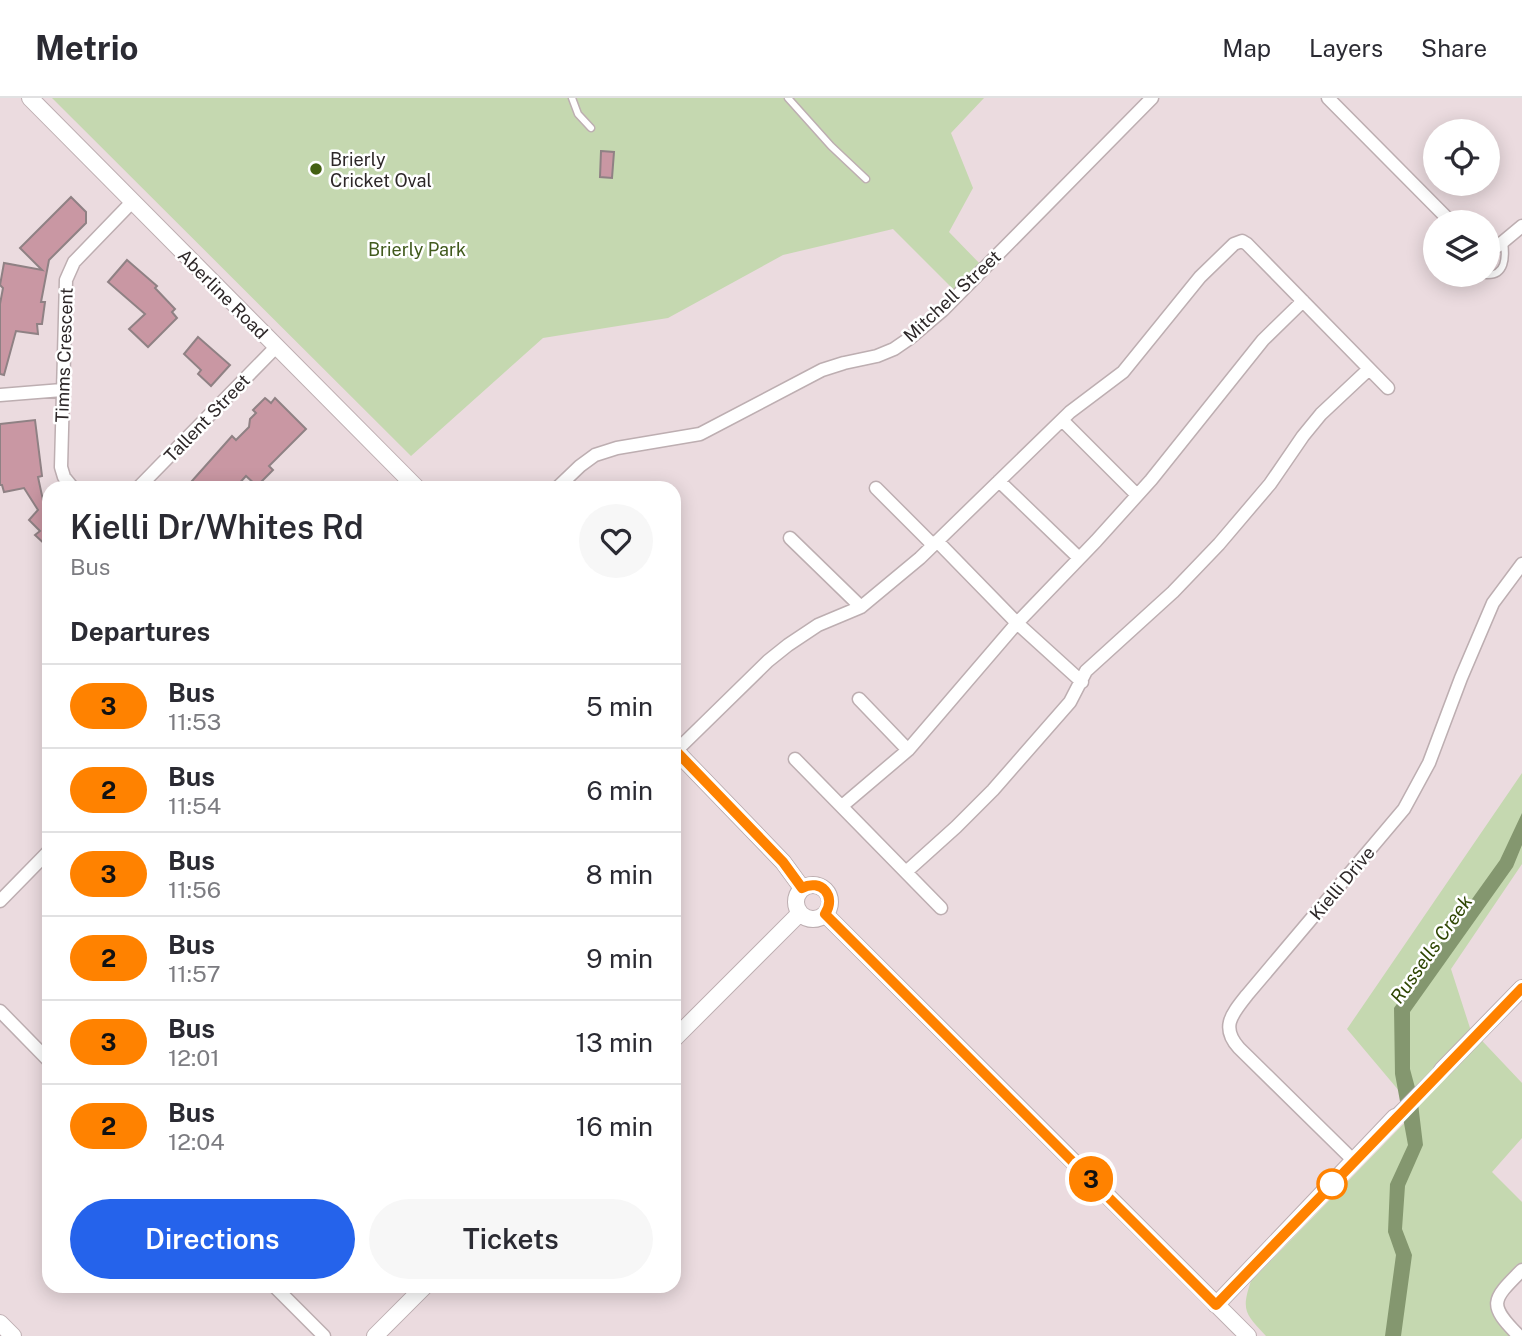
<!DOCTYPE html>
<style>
body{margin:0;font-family:"Public Sans",sans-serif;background:#f7f7f7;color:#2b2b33;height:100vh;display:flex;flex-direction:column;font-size:26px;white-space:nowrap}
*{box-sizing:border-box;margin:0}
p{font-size:23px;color:#7c7c81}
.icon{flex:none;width:38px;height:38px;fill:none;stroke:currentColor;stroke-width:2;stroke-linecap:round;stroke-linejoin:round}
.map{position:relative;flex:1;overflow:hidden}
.details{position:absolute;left:42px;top:383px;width:639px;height:812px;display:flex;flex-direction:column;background:#fff;border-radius:21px;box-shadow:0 4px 18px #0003}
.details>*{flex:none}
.badge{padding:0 14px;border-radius:23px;font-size:24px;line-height:46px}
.controls{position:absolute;left:1423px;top:21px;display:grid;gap:14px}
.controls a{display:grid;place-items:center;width:77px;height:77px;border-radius:50%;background:#fff;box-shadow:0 4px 18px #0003;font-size:35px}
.map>.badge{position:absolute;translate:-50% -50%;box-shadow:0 0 0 4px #fff}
h2{padding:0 28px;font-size:26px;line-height:63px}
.round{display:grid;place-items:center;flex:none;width:74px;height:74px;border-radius:37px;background:#f7f7f7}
.overview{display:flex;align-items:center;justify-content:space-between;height:119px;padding:0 28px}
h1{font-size:33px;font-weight:600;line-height:52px}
.button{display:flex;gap:14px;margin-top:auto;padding:14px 28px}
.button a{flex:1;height:80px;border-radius:42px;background:#2563eb;color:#fff;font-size:28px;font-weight:600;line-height:80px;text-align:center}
.button a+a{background:#f7f7f7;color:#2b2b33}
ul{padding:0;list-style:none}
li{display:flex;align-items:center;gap:21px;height:84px;padding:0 28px;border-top:2px solid #e1e1e2}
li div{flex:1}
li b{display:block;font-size:26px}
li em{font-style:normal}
li .badge{min-width:77px;font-weight:700;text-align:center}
header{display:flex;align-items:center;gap:42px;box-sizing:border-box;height:98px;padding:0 35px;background:#fff;border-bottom:2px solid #e1e1e2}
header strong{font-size:33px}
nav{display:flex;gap:38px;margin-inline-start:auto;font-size:24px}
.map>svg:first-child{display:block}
.green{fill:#c5d8b0}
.water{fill:#84976f}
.building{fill:#c997a3;stroke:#8f8184;stroke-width:2}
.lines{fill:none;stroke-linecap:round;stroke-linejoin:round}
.service-casing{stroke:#bdaeb1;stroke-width:9}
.minor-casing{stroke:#bdaeb1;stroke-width:15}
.tertiary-casing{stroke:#bdaeb1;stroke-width:18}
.service{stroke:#fff;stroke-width:6}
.minor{stroke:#fff;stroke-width:12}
.tertiary{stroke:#fff;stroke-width:16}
.line-casing{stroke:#fff;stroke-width:16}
.line{stroke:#ff8200;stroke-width:10}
.poi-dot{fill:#436012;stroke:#fff;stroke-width:2.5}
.stop-dot{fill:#fff;stroke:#ff8200;stroke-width:3.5}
.labels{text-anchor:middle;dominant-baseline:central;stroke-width:5;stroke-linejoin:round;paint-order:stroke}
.poi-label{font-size:18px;fill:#2d2728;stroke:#fff;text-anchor:start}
.park-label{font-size:18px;fill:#415a1d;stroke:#fff}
.street-label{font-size:18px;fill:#2d2728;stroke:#fff}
.water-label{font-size:19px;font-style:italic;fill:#2f4603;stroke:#fff}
</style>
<header>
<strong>Metrio</strong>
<nav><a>Map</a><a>Layers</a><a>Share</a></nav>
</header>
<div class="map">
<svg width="1522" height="1238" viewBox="0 0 1522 1238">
<rect width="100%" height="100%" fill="#ebdbdf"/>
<path class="green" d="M52,0H984L951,35L973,90L949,134L984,170L958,196L893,131L783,157L668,220L543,240L411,358Z
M1522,675V766L1451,871L1470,930L1522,985V1040L1492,1074L1522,1104V1172L1498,1199L1519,1238H1266C1245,1216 1241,1212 1251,1183L1416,1013L1347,931Z"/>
<path class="water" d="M1522,715V747L1513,769L1410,914V971L1417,997L1423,1047L1405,1088L1402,1131L1412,1157L1401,1238H1385L1396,1157L1388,1134L1390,1086L1408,1047L1395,976L1394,910L1500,762Z"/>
<path class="building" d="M601,53L614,54L612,80L600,79Z
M71,99L86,114V125L49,162L41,204H45L42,226H37L38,236L16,233L4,277L0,276V206L3,190L0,187L4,165L42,172L20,150Z
M127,162L157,188L155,190L175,211L172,214L177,220L148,249L129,231L145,216L108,184Z
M198,239L230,267L211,288L198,276L201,272L184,256Z
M265,300L271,305L275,300L306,331L269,368L273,372L257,388L246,378L235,390H200L192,383L232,338L236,342L249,329L250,321L256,315L253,312Z
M35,322L42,378L38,379L44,407L49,401V450L35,437L40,433L29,422L38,412L24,390L4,394L2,387H0V326Z"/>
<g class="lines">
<defs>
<path id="service" d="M572,0L578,16L591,30
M788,0L831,48L866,81
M1486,177C1506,178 1506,159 1504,144"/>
<path id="minor" d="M1328,0L1451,124
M1488,150L1498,148L1522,128
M0,297L62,292
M1062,322L1137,397
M999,383L1079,460
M73,390L64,379L61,369L66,182L74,164L132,104
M138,390L276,249
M557,390L580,368L595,357L617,350L700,336L822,272L844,265L877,258L894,251L910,240L943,212L1152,0
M876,390L933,447
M790,440L861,509
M937,443L1017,525L1082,584
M859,601L908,652
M676,653L768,563L788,547L818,527L861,509L920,460L1070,314L1123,274L1200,179L1234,146L1242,143L1247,146L1388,290
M795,661L941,810
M842,708L908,652L1017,525L1096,443L1151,382L1263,242L1303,203
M906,774L956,729L993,692L1070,604L1086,573L1173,494L1219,446L1270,386L1303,338L1321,316L1369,271
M0,803L49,753
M0,913L49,963
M1395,1019L1442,972
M1354,1063L1239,950C1220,929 1232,916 1247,897L1404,711L1429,665L1461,580L1493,505L1522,466
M274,1188L324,1238
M1519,1238C1487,1206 1492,1202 1522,1172"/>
<path id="tertiary" d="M30,0L417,390
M674,651L783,764L802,790
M796 804a17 17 0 1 1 34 0a17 17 0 1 1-34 0Z
M825,816L1248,1238
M674,941L800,815
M1442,972L1522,890
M1216,1207L1395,1019
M0,1225L13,1238
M375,1238L425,1188"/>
</defs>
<use href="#service" class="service-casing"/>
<use href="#minor" class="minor-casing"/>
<use href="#tertiary" class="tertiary-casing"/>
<use href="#service" class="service"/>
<use href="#minor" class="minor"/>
<use href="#tertiary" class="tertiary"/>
</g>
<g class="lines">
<defs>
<path id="line" d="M674,651L783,764L802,790C821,780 837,798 825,816L1216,1207L1522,890"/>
</defs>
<use href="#line" class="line-casing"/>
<use href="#line" class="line"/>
</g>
<circle class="poi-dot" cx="316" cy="71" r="7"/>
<circle class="stop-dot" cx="1332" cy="1086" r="14"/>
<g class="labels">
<g class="poi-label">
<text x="330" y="61">Brierly<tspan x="330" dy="21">Cricket Oval</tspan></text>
</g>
<g class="park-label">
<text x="417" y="151">Brierly Park</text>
</g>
<g class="street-label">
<text transform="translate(223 196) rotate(45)">Aberline Road</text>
<text transform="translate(952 198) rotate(-43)">Mitchell Street</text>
<text transform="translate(64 257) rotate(-88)">Timms Crescent</text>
<text transform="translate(207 320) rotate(-46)">Tallent Street</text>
<text transform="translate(1342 785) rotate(-50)">Kielli Drive</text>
</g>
<g class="water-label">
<text transform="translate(1431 851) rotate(-55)">Russells Creek</text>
</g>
</g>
</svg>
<div class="controls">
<a><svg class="icon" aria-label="locate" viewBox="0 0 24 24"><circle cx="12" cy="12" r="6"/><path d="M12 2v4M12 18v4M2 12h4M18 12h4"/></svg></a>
<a><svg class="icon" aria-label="layers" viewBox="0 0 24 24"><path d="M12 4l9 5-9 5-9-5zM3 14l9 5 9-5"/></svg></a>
</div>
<b class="badge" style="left:1091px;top:1081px;background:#ff8200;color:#111">3</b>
<section class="details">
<div class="overview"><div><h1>Kielli Dr/Whites Rd</h1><p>Bus</p></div><a class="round"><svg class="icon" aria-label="heart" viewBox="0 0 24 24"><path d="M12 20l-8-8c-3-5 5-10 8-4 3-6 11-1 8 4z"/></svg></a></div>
<h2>Departures</h2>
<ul>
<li><span class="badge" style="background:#ff8200;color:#111">3</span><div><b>Bus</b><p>11:53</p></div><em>5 min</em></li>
<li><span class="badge" style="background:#ff8200;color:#111">2</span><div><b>Bus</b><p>11:54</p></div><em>6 min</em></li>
<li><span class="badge" style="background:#ff8200;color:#111">3</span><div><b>Bus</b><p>11:56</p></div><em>8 min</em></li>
<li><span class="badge" style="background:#ff8200;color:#111">2</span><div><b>Bus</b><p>11:57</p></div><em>9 min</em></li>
<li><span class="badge" style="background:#ff8200;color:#111">3</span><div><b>Bus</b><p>12:01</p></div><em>13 min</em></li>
<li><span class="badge" style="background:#ff8200;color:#111">2</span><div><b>Bus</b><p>12:04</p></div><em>16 min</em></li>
</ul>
<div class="button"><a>Directions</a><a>Tickets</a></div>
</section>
</div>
